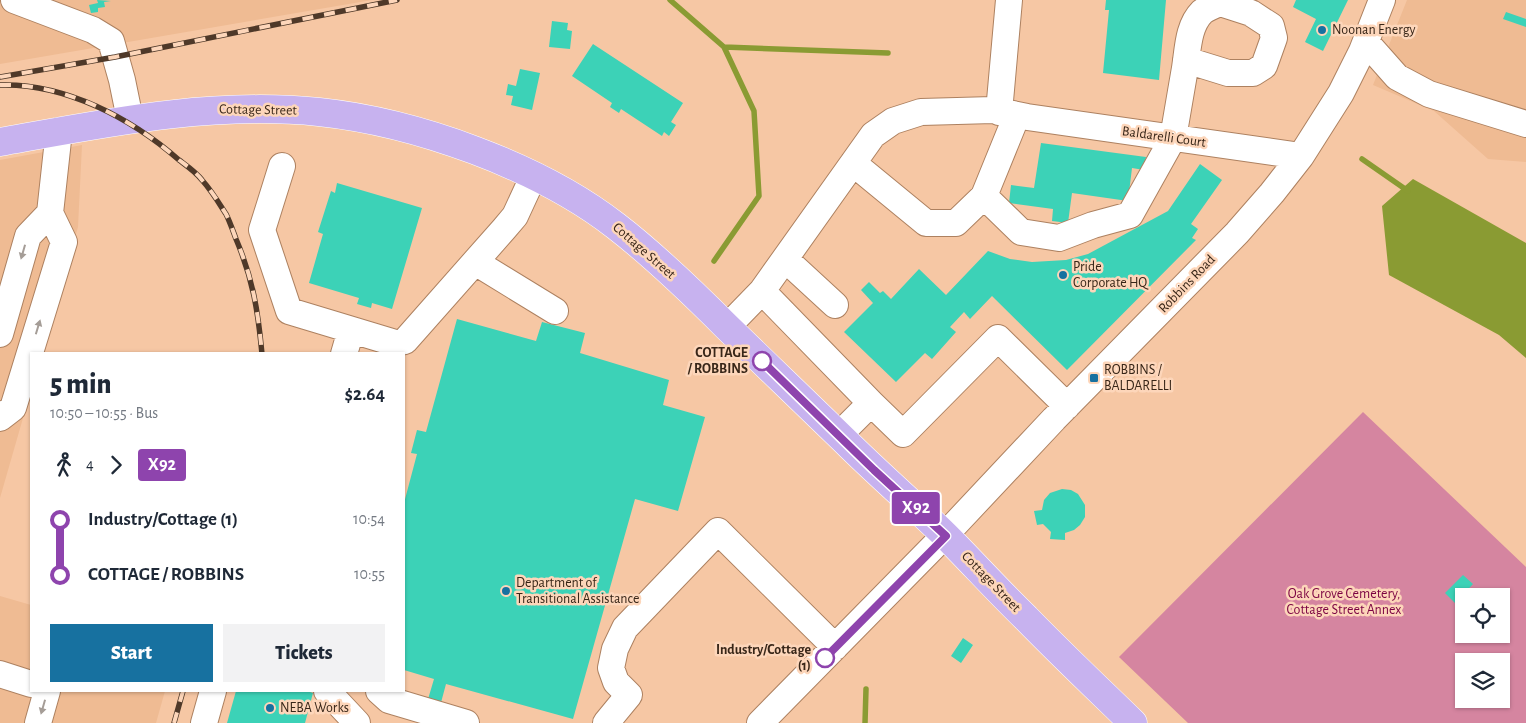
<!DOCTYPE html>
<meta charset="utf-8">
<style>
body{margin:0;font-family:"Alegreya Sans",sans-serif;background:#f2f2f3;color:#1f2937;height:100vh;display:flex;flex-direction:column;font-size:19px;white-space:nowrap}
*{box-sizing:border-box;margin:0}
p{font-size:16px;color:#747a83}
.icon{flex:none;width:28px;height:28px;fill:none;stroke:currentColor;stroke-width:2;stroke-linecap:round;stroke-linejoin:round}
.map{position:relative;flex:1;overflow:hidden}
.drawer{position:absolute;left:30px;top:352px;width:375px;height:340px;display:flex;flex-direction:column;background:#fff;border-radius:0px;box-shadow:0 1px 4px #0004}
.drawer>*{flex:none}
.badge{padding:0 10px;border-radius:4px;font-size:18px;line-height:32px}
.controls{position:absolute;left:1455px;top:588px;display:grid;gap:10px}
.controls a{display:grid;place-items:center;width:55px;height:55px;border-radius:0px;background:#fff;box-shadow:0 1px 4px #0004;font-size:25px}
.map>.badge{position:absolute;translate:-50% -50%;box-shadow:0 0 0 2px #fff}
.legs{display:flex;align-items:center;gap:8px;height:55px;padding:0 20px;font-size:16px}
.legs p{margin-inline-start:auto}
.headline{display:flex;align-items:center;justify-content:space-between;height:85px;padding:0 20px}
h1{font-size:28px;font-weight:800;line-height:38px}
.action{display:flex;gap:10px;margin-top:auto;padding:10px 20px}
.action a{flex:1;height:58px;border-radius:0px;background:#1771a0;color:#fff;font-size:20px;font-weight:800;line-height:58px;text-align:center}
.action a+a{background:#f2f2f3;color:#1f2937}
ul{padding:0 20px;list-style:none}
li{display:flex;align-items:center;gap:18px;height:55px;font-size:19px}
li i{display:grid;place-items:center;width:8px;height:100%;margin:0 6px;background:currentColor}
li i::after{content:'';width:12px;height:12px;margin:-6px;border:4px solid;border-radius:50%;background:#fff}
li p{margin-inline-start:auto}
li:first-child i{background:linear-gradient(#0000 50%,currentColor 0)}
li:last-child i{background:linear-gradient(currentColor 50%,#0000 0)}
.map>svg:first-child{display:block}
.built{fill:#efbb93}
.green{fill:#d585a0;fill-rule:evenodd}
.water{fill:#8a9b33}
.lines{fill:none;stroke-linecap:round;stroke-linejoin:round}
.stream{stroke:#8a9b33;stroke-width:5.5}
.building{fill:#3cd2b7}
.minor-casing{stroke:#ad8160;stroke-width:28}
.major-casing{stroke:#fff;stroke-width:29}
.minor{stroke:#fff;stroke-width:26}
.major{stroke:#c7b2ef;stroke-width:28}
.rail-casing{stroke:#4f3929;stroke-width:5.5}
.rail{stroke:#fdd6ba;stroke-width:4;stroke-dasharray:11;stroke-linecap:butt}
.oneway{fill:#a59d97}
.line-1-casing{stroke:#fff;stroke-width:11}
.line-1{stroke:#8e44ad;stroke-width:8}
.poi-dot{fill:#1771a0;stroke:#fdd6ba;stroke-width:2}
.stop-1-dot{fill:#fff;stroke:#8e44ad;stroke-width:2.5}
.labels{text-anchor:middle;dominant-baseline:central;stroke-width:5;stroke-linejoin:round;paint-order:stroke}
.poi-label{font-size:14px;fill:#382618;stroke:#fdd6ba;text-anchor:start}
.street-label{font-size:14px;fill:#382618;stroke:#fdd6ba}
.stop-label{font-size:14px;font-weight:bold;fill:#382618;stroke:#fdd6ba;text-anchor:end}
.park-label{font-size:14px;fill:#7b0242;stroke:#fdd6ba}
</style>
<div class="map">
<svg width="1526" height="723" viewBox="0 0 1526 723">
<rect width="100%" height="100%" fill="#f6c7a4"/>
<path class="built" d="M0,0H372L0,64Z
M1407,0H1526V162L1488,159L1434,111L1373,85Z
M82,145L78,227L0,498V160Z
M0,596L31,605V691H165L156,723H0Z"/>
<path class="green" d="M1363,412L1526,567V723H1188L1119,657ZM1464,596H1501V634H1464ZM1464,661H1501V699H1464Z"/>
<path class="water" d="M1413,179L1526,243V358L1499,335L1389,275L1382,206Z"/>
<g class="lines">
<path class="stream" d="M670,0L724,47L754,111L759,196L714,261
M724,47L888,53
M1362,159L1408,191
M865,723L866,689"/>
</g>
<path class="building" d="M97,0L111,1L104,2L105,7L98,8V12L91,13L89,5L98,3Z
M1106,0H1166L1159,80L1103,73L1109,10H1105Z
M1296,0H1348L1323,51L1305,42L1316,19L1293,7Z
M1506,12L1526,19V27L1503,19Z
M552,21L568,23L567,30L572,31L570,49L549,47Z
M593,44L683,103L671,122L676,125L669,136L664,132L662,136L621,109L619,113L610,107L612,103L572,76Z
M520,69L540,73L532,110L511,105L513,96L506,95L508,84L516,86Z
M1041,143L1146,157L1144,170L1132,168L1128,201L1072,193L1068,223L1052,221L1053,209L1009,203L1011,185L1034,188Z
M1200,164L1222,180L1191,224L1198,229L1192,238L1196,240L1067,370L992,296L970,319L964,312L950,327L956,332L932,359L925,353L896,382L844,332L873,303L861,290L869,282L880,293L883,291L891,299L919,269L946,295L988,251L1010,259L1032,262L1066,260L1088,254L1168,211Z
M337,183L422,208L392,309L372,303L371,308L357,304L359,298L309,283L323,234L318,232L331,191L335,193Z
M457,319L536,341L542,322L585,333L580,353L669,380L663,405L705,417L678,511L635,499L573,719L446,684L439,710L426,706L434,679L404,670V503L417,454L411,453L417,430L426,432Z
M1062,489L1071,490L1078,494L1085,505V517L1080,525L1074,530L1065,533V540L1050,539L1051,532L1043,524L1037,525L1034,511L1042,510L1044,500L1050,493Z
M1463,575L1473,584L1455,603L1445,593Z
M963,638L973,645L961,663L951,656Z
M236,691H307L313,693L305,723H227Z"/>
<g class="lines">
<defs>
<path id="minor" d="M14,0L93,30L111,41L122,80L130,119
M1366,42L1397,77L1429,94L1526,124
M999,112L1009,0
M853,163L926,223H956L984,196L1017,115
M282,166L262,230L289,311L395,343L405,341L504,229L515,216L533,177
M984,196L1021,232L1059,238L1093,225L1130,215L1173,138L1185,68C1188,49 1188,26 1202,12C1207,8 1215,5 1220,3L1251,13L1271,26L1274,38L1264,66L1253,73H1228L1186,60
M785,259L835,305
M475,262L555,311
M762,291L871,403L839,435
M727,327L762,291L873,135L893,121L921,112L993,110L1027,117L1301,156
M0,334L28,236L50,213
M344,354L351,330
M871,403L903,434L998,338L1067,406
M0,418L13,408L64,242L50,213L59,131
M0,674L31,684
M327,691L357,723
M379,691L389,700L466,723
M38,723L47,691
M204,723L213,691
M606,723L629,695L616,682L611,668L615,649L625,628L718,531L835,647
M760,723L945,535L1054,419L1237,233L1272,193L1301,156L1341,93L1362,51L1382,0"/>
<path id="major" d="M0,142C105,123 211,101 319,112C415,122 539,166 616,226C655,256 692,292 727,327C766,365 806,403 845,441C877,473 912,503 945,535C972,562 998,591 1026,618C1061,654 1097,688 1133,723"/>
</defs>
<use href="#minor" class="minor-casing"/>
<use href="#major" class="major-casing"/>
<use href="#minor" class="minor"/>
<use href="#major" class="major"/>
<defs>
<path id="rail" d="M0,77L115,57L397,0
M0,85C65,83 131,118 179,160C187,166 196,172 202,180C211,190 219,203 226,214C230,222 233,231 236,239C253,279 258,311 262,354
M174,723L183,691"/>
</defs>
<use href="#rail" class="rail-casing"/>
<use href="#rail" class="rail"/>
</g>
<defs><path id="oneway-solid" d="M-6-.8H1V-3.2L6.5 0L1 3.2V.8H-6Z" transform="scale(1.25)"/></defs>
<g class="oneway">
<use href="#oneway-solid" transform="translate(23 252) rotate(106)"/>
<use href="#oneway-solid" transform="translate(38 327) rotate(-73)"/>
<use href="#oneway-solid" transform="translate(43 707) rotate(106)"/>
</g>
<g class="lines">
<defs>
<path id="line-1" d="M762,361L874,470L946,536L825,658"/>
</defs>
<use href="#line-1" class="line-1-casing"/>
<use href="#line-1" class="line-1"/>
</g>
<g class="poi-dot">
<circle cx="1322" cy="30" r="5"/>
<circle cx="1063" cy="275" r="5"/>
<rect x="1089" y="373" width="10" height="10" rx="2.5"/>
<circle cx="506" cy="591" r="5"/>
<circle cx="270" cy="708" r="5"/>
</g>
<g class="stop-1-dot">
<circle cx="762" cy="361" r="9"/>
<circle cx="825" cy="658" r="9"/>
</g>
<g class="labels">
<g class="poi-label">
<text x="1332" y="30">Noonan Energy</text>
<text x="1073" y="267">Pride<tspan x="1073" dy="16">Corporate HQ</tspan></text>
<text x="1104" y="370">ROBBINS /<tspan x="1104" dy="16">BALDARELLI</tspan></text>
<text x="516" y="583">Department of<tspan x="516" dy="16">Transitional Assistance</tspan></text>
<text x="280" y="708">NEBA Works</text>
</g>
<g class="street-label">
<text transform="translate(258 110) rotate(1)">Cottage Street</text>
<text transform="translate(1164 137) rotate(8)">Baldarelli Court</text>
<text transform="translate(644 251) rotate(41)">Cottage Street</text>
<text transform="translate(1187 284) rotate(-46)">Robbins Road</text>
<text transform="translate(991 582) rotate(46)">Cottage Street</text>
</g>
<g class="stop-label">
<text x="748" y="353">COTTAGE<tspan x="748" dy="16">/ ROBBINS</tspan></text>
<text x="811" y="650">Industry/Cottage<tspan x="811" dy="16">(1)</tspan></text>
</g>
<g class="park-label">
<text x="1344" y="594">Oak Grove Cemetery,<tspan x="1344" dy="16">Cottage Street Annex</tspan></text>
</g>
</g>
</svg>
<div class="controls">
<a><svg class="icon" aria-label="locate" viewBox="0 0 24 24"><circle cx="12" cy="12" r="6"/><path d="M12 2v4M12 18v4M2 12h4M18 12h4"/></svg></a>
<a><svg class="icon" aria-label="layers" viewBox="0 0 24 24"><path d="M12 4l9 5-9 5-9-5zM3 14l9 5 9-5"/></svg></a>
</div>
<b class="badge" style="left:916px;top:508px;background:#8e44ad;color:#fff">X92</b>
<section class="drawer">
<div class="headline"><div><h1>5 min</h1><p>10:50 – 10:55 · Bus</p></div><b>$2.64</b></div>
<div class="legs"><svg class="icon" aria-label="walk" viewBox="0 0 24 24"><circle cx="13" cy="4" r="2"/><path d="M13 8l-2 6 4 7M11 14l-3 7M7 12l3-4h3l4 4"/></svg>4<svg class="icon" aria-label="forward" viewBox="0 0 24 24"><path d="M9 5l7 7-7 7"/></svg><b class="badge" style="background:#8e44ad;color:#fff">X92</b></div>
<ul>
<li><i style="color:#8e44ad"></i><b>Industry/Cottage (1)</b><p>10:54</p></li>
<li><i style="color:#8e44ad"></i><b>COTTAGE / ROBBINS</b><p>10:55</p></li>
</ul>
<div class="action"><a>Start</a><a>Tickets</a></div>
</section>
</div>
